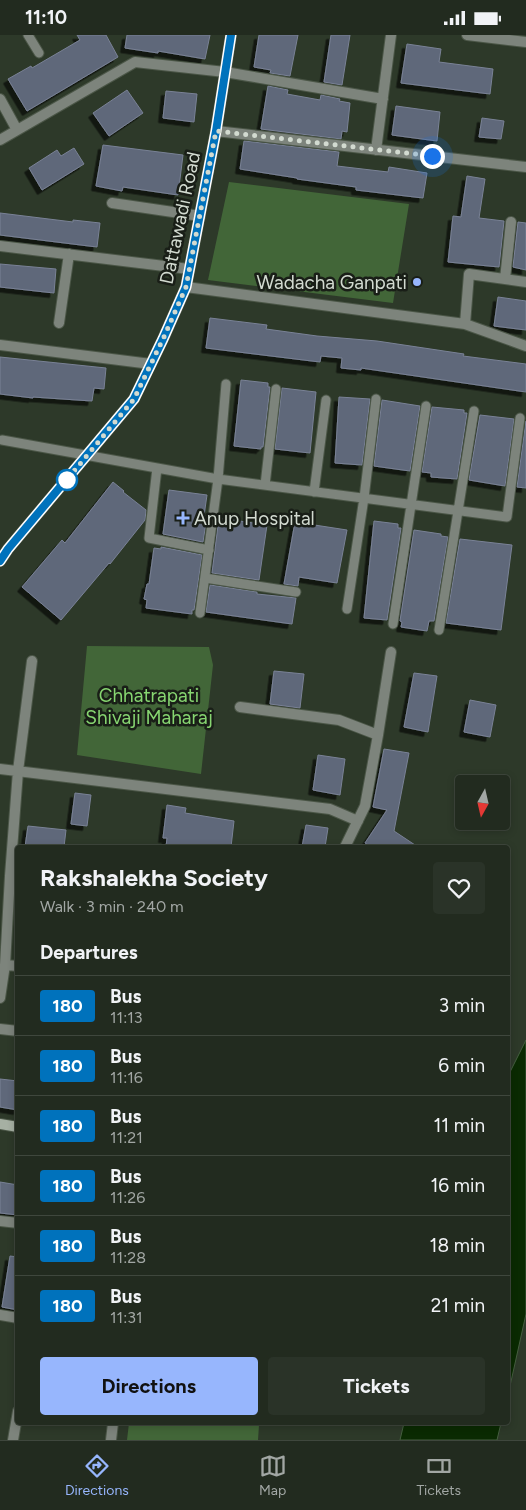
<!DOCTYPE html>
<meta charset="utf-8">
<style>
body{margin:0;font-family:Figtree,sans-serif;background:#2a3328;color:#f1f3f6;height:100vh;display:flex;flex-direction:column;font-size:19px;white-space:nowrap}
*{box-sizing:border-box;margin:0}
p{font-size:16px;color:#a2a7a4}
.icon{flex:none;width:28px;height:28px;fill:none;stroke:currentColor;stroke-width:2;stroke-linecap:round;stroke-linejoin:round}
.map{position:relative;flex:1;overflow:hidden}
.side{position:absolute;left:15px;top:810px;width:495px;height:580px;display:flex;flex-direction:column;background:#222b1f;border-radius:5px;box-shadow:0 2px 8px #0003,0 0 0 1px #3f473d}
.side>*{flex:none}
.badge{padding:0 10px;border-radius:4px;font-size:18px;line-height:32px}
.needle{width:32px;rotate:188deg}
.buttons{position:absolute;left:455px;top:740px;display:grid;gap:10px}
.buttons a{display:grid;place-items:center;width:55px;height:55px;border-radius:5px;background:#222b1f;box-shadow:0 2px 8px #0003,0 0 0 1px #3f473d;font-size:25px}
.you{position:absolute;width:25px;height:25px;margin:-12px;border:4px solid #fff;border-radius:50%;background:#1a73e8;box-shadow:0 0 0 8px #1a73e833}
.map>.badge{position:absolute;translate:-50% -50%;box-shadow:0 0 0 2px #fff}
h2{padding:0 25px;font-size:19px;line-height:45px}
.round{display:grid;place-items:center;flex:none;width:52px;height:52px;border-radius:5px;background:#2a3328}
.head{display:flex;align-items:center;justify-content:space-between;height:85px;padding:0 25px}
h1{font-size:24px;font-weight:700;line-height:38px}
.primary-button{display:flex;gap:10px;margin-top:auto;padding:10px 25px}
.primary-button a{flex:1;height:58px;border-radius:5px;background:#97b6fd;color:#111;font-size:20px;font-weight:700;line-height:58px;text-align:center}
.primary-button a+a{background:#2a3328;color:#f1f3f6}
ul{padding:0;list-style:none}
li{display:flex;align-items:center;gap:15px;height:60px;padding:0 25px;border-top:1px solid #3f473d}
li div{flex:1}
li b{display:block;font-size:19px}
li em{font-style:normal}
li .badge{min-width:55px;font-weight:700;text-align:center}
.status{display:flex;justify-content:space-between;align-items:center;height:35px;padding:0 25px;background:#222b1f;direction:ltr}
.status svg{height:14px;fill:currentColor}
.dock{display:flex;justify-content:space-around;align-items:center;height:70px;border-top:1px solid #3f473d;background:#222b1f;font-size:14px;color:#a2a7a4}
.dock a{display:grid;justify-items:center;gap:2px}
.dock .on{color:#97b6fd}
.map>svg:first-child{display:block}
.green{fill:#426638}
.water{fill:#0a2a02;stroke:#465f40}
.building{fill:#5e677a;stroke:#7a8296;filter:url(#shadow)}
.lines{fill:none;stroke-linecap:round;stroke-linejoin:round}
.lane-casing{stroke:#4b5647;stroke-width:11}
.street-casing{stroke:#4b5647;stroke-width:12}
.secondary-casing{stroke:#4b5647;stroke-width:12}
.lane{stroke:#7d847c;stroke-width:9}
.street{stroke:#7d847c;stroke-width:10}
.secondary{stroke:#a6b0a3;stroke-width:10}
.line-casing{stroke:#fff;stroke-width:11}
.line{stroke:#0072bc;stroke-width:8}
.walk{stroke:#d2dad0;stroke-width:5;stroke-dasharray:0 9}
.poi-dot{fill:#97b6fd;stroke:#191e17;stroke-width:2}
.stop-dot{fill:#fff;stroke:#0072bc;stroke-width:2.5}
.labels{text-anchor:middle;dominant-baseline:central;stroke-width:5;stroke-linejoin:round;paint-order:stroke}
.street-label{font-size:19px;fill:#d2dad0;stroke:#191e17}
.poi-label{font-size:19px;fill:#d2dad0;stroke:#191e17;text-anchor:end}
.park-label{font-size:19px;fill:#87d671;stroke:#191e17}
</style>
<div class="status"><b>11:10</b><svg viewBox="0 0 49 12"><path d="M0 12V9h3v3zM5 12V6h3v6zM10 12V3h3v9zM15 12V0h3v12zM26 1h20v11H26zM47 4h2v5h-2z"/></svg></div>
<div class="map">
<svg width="526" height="1405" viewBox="0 0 526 1405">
<defs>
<filter id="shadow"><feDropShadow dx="-4.5" dy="4.5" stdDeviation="0" flood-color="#0009"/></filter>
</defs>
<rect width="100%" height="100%" fill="#2d3929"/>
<path class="green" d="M229,147L409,169L393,268L208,245Z
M87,611L209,612L213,630L201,739L77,720Z
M129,1388H250L259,1390L258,1405H127Z"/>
<path class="water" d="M526,1005V1279L508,1360V1041Z
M404,1388H501L497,1405H400Z"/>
<path class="building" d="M77,0H106L118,22L27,76L8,44L31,31L32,33L80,5Z
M127,0H210L205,24L158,16V18L125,13Z
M259,0H298L290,41L270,38L271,35L254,32Z
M331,0H350L342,50L324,47Z
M407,9L441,14L439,27L493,34L490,59L401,48Z
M268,51L288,55L287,59L320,65L321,60L340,64L339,66L350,68L347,97L342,96L341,104L261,94Z
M127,55L143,78L109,101L93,78Z
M166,56L197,59L194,87L163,83Z
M396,71L440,77L437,106L392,100Z
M482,83L504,86L501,104L479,102Z
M244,106L339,117L337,131L388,137L389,132L427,138L423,163L356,155V152L297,144V143L240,134Z
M103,110L183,120L178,160L123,152L122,156L96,151Z
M74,113L84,129L42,155L29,133L57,115L61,121Z
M467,141L485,144L479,183L504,186L499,232L448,227L453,181L461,182Z
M0,178L73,187V185L100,188L97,212L0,200Z
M518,187L526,188V235L513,232Z
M0,229L56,234L54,258L0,252Z
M498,262L526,266V295L494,291Z
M210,283L267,290L266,294L317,301L377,306L464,319L463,321L526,329V357L361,333V335L341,333L342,323L321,321L320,327L206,313Z
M0,322L106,333L104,354L94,353L92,366L33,362V363L0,359Z
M241,345L268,348V352H270L263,412H261V414L234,411Z
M282,353L316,357L310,418L275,414Z
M339,362L370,364L362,430L335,428Z
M382,365L420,371L410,436L374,431Z
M432,372L464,375V378H467L457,444L431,442V438L422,437Z
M480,380L514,384L505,451L469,445Z
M526,386V453L517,452Z
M113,447L124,456L123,457L146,475L145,485L110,529L109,528L61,585L22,552L62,505L65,508Z
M169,455L207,460L204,481H207L203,507L163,499Z
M219,483L267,490L259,545L212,538Z
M374,486L398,489V493H401L387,585L364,583Z
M295,487L347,495L337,548L299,542L298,551L284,549Z
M414,495L441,499V501L448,502L434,586H429L427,596L401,592L402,587L400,586Z
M460,504L512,510L501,595L446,588Z
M161,512L202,520L194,575H192V579L146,573L147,565L144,564L147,549H149L154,513L161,514Z
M210,550L257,557V559L296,563L292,589L206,577Z
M274,636L304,639L300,673L270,669Z
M414,638L437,641L428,697L404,692Z
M470,665L496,670L490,702L464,697Z
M384,714L409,718L394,796L418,812H372L365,808L387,775L373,772Z
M318,720L345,724L340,760L313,755Z
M75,758L91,760L87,791L71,789Z
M167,770L186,773L185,778L234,786L231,812H166L167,803H163Z
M306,790L328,793L325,812H302Z
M28,791L66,795L64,812H25Z
M0,1044L18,1046V1075L0,1072Z
M0,1147L18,1150V1180L0,1178Z
M10,1221L18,1222V1275L2,1272Z"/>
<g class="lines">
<defs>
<path id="lane" d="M28,0L39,18
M2,405L218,444L507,482L520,383
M157,433L149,503L209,515
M265,450L276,354
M314,457L326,365
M205,543L296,557
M347,574L364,463L376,364
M200,578L218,444L226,349
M393,589L426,371
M439,595L474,376"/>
<path id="street" d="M467,0L526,7
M0,64L17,95
M216,96L526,132
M0,105L135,27L225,37L383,64
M376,115L391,0
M112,168L200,181
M0,211L189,234
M505,244L511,187
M186,252L465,289L526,311
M59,288L69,219
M465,289L469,239L526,247
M0,310L151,329
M240,672L339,685L378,700L365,771L345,812
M378,700L391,617
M0,734L330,774L358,786
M10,841L18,736L32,626
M5,930L18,931
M0,963L5,930L10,841H18
M0,994L18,996
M0,1186L18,1188
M0,1280L18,1283
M13,1405L18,1376
M111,1405L113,1388"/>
<path id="secondary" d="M0,526L8,514L134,364L163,304L186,252L216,96L231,0
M0,1089L18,1092"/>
</defs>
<use href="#lane" class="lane-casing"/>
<use href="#street" class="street-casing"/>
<use href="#secondary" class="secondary-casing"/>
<use href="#lane" class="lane"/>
<use href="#street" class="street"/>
<use href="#secondary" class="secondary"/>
</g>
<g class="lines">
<defs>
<path id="line" d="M0,526L8,514L134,364L163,304L186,252L216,96L231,0"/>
</defs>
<use href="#line" class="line-casing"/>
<use href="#line" class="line"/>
<path class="walk" d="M67,445L65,447L134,364L163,304L186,252L216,96L432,121"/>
</g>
<g class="poi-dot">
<circle cx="417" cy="247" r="5"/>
<path d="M180.5 475.5h5v5h5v5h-5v5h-5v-5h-5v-5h5z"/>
</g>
<circle class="stop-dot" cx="67" cy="445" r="10"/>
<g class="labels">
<g class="street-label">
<text transform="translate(180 183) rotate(-78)">Dattawadi Road</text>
</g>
<g class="poi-label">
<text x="407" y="247">Wadacha Ganpati</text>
<text x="194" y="483" text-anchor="start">Anup Hospital</text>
</g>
<g class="park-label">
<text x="149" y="660">Chhatrapati<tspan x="149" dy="22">Shivaji Maharaj</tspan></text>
</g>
</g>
</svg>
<div class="buttons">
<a><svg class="needle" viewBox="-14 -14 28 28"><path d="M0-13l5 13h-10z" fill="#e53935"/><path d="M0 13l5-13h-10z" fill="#a2a7a4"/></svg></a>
</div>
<div class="you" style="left:432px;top:121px"></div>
<section class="side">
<div class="head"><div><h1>Rakshalekha Society</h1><p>Walk · 3 min · 240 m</p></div><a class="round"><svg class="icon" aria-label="heart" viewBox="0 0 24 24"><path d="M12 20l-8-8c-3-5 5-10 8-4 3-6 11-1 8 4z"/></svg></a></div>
<h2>Departures</h2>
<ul>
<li><span class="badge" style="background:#0072bc;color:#fff">180</span><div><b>Bus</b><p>11:13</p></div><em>3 min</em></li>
<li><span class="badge" style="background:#0072bc;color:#fff">180</span><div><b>Bus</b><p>11:16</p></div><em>6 min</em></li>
<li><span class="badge" style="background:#0072bc;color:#fff">180</span><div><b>Bus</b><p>11:21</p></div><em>11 min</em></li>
<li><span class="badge" style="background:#0072bc;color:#fff">180</span><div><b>Bus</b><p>11:26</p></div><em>16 min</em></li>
<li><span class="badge" style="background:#0072bc;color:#fff">180</span><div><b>Bus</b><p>11:28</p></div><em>18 min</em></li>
<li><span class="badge" style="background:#0072bc;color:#fff">180</span><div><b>Bus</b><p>11:31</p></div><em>21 min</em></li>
</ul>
<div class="primary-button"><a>Directions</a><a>Tickets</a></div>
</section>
</div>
<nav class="dock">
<a class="on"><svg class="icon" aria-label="directions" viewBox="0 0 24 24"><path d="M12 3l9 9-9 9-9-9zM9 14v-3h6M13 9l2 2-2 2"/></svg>Directions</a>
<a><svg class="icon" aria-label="map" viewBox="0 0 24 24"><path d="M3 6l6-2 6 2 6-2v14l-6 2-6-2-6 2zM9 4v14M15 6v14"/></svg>Map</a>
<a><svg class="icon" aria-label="tickets" viewBox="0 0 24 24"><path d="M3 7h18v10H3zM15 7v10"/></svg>Tickets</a>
</nav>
